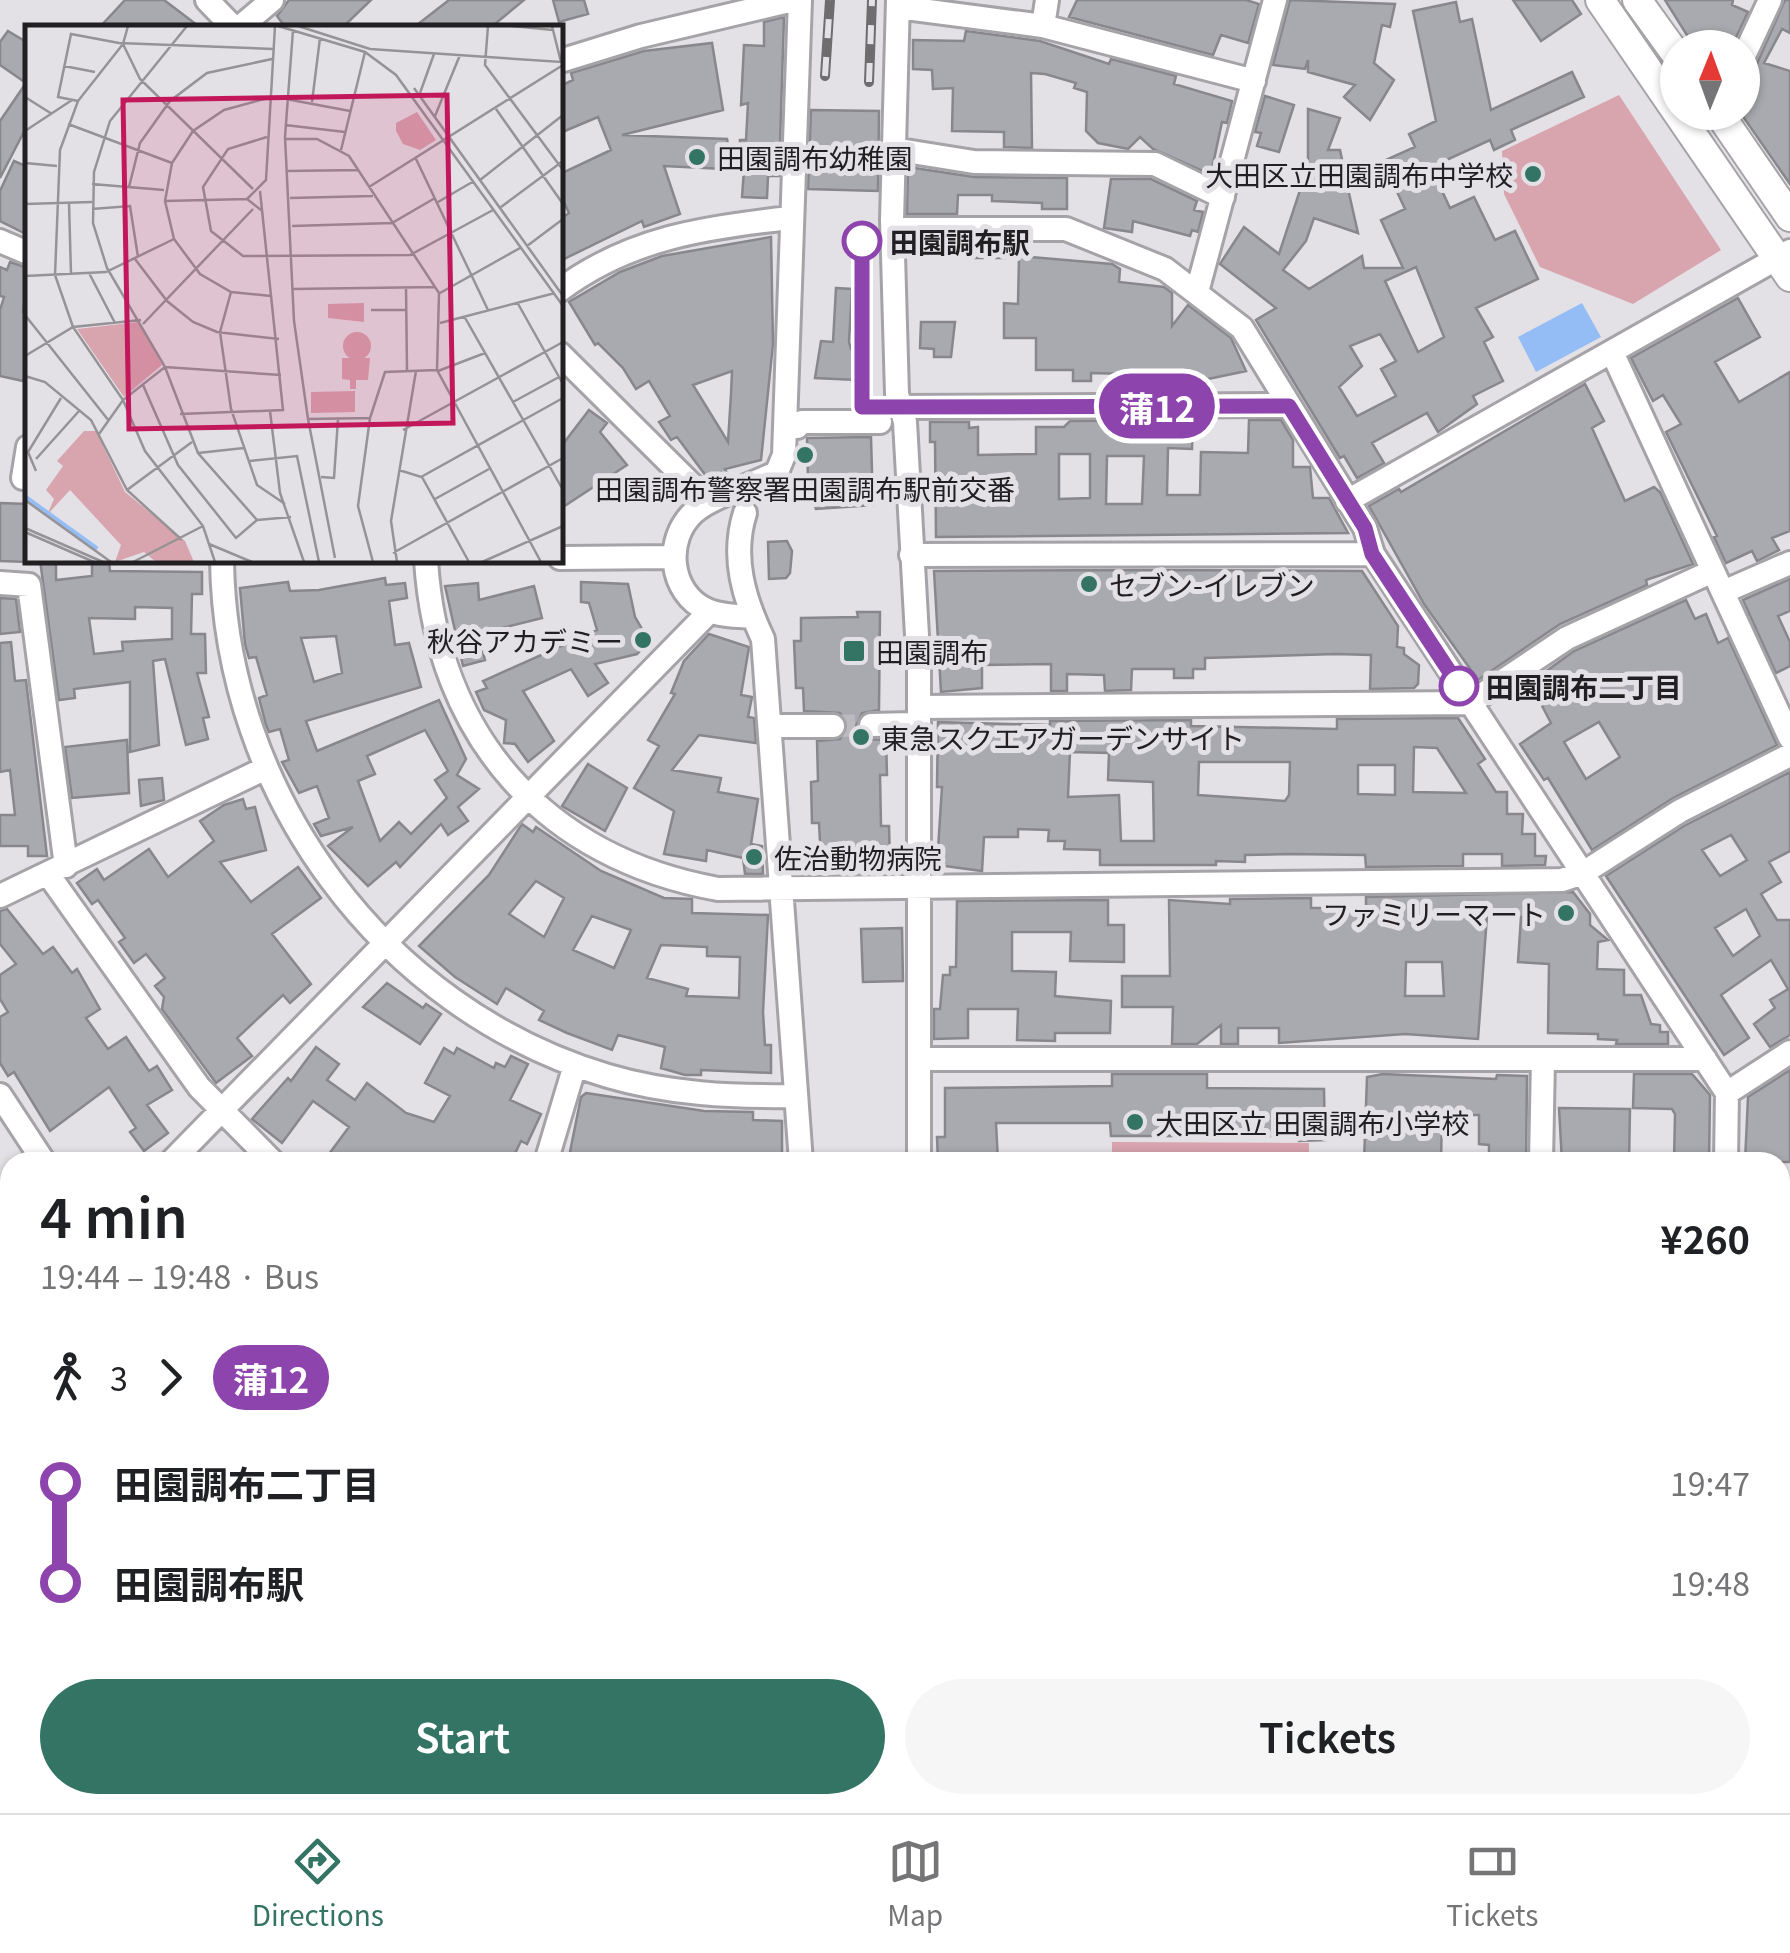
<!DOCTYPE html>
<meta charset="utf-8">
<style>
body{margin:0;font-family:Georgia,"Noto Sans JP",serif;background:#f6f6f6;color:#202124;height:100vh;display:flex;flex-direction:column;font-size:38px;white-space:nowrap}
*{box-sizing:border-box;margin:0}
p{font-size:32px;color:#757577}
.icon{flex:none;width:55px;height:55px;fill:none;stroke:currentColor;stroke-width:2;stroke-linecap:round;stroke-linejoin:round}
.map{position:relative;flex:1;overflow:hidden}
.side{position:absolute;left:0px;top:1152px;width:1790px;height:662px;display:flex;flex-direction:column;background:#fff;border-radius:30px 30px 0 0;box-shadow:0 2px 8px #0004}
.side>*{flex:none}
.badge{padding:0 20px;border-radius:32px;font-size:35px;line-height:65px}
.needle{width:65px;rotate:1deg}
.fabs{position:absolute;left:1660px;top:30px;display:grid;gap:20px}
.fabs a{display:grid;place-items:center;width:100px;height:100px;border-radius:50%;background:#fff;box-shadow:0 2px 8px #0004;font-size:50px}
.map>.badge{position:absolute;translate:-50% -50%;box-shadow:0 0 0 5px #fff}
.legs{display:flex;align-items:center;gap:15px;height:110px;padding:0 40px;font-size:32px}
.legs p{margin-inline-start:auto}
.summary{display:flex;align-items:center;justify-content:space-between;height:170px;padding:0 40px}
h1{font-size:55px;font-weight:600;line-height:75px}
.button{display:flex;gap:20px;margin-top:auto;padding:20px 40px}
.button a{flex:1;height:115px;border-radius:60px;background:#337464;color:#fff;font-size:40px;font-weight:600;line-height:115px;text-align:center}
.button a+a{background:#f6f6f6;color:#202124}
ul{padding:0 40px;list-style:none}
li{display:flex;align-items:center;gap:35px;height:100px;font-size:38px}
li i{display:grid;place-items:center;width:15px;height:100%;margin:0 12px;background:currentColor}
li i::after{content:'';width:25px;height:25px;margin:-12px;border:8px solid;border-radius:50%;background:#fff}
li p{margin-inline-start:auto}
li:first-child i{background:linear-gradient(#0000 50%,currentColor 0)}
li:last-child i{background:linear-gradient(currentColor 50%,#0000 0)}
.menu{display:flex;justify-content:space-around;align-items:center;height:140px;border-top:2px solid #e0e0e0;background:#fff;font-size:28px;color:#757577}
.menu a{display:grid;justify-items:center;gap:5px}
.menu .on{color:#337464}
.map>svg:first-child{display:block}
.green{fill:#d8a4ae}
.water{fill:#94bdf5}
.building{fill:#a9aaaf;stroke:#87878c;stroke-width:2.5;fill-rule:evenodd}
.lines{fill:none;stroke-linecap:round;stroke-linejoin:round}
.minor-tunnel{stroke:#bdbabf;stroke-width:22;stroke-dasharray:22 11;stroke-linecap:butt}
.minor-casing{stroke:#a6a3a8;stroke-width:28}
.major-casing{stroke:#a6a3a8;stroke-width:32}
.minor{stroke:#fff;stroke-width:22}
.major{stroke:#fff;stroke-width:28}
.rail-casing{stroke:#6f6c6f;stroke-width:10}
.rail{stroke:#e4e1e6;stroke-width:6;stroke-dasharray:19;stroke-linecap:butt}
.line-1-casing{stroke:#fff;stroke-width:22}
.line-1{stroke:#8e44ad;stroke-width:15}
.poi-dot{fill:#337464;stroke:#e4e1e6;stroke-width:4}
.stop-1-dot{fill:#fff;stroke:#8e44ad;stroke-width:5}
.labels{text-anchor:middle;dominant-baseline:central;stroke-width:10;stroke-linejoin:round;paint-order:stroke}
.poi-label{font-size:28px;fill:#211f21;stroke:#e4e1e6;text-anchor:start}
.stop-label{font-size:28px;font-weight:bold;fill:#211f21;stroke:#e4e1e6;text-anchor:start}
.inset-river{fill:none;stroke:#94bdf5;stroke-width:5}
.inset-road{fill:none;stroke:#969397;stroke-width:2.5}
.view{fill:#c2185b;fill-opacity:0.15;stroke:#c2185b;stroke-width:5}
.inset-edge{fill:none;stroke:#211f21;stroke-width:5}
</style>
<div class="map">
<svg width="1790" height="1813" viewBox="0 0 1790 1813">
<rect width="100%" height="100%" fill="#e4e1e6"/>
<path class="green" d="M1619,95L1721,250L1633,304L1540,267L1504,194L1502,151Z
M1112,1142L1309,1143V1162H1112Z
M10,1231V1611L0,1619V1232Z"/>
<path class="water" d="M1582,303L1601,337L1536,372L1518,337Z"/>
<path class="building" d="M125,0H164L201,28H99Z
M289,0H371L342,28H286L277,16Z
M449,0H524L490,28H413Z
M553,0H584L588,14L559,22Z
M1077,0H1246L1259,4L1248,43L1221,35L1213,55L1069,17Z
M1290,0L1395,4L1390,27L1382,25L1374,63L1394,80L1370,120L1344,97L1355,85L1308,72V60L1305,69L1273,65Z
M1513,0H1572L1581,14L1541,41Z
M1665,0H1733L1732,5L1748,12L1731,48H1695Z
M1785,0H1790V33L1782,29L1764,63L1790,71V184L1742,115V79L1756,66Z
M1456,2L1460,22L1472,19L1491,110L1572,72L1584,97L1511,130L1515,140L1494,150L1490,140L1431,167L1450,208L1474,197L1495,240L1515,231L1538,279L1476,308L1493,337L1484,342L1503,381L1473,396L1477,404L1438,432L1427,413L1372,443L1384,463L1357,478L1344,456L1340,458L1256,320L1276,308L1220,264L1244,227L1279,254L1302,184L1308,186V109L1340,118L1328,150H1340L1346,178L1415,147L1409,134L1436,121L1413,11ZM1391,179L1405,209L1381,220L1403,268H1364L1362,256L1309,289L1283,270L1306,241L1314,218L1358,233L1346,180ZM1416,267L1444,337L1418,352L1385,281ZM1380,334L1396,361L1381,369L1396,396L1357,416L1339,387L1362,366L1350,346Z
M784,17L779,176H768L767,198L742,197L744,170L664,166L680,214L644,227L642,221L560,261V219L569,213L560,194V174L611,150L598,117L560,133V86L573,80L571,73L644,51L712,43L723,110L622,135L727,139L730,155H739L740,140H746L748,103L741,105L744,45L764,46V22Z
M8,31L28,43V124L0,178V121L26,83L0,65V42Z
M966,31L1040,41L1109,64L1111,59L1176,76L1174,84L1232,101L1227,123L1222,122L1212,169L1207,173L1153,149L1140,137L1128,149L1098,143L1086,131L1087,92L1074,88L1076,83L1045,74L1031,73L1032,148L1004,147V132L952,131L953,88L933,89L932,70L913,69V40L964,41Z
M1265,96L1294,105L1279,152L1257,146L1261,133L1255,132Z
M811,110L879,111L878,191L808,189Z
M14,161L28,167V235L0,221V191Z
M908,167L974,177L1067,178V209H1042V203L992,201V195H958L957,214H907Z
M1111,179H1151L1197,201L1194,210L1203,212L1198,232L1192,230L1190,236L1133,221L1132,232L1104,228Z
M771,237L773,344L761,460L725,469L727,474L709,480L677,437L671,440L659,422L670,416L649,381L636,389L623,368L598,343L595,345L569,302L620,272L662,256ZM732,371L731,394L728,442L693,385Z
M976,244H1013V258H975Z
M1019,256L1112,264L1120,269L1119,282L1164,287L1172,293V326L1188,305L1231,338L1246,371L1208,379V389L1140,385V378H1126V374L1091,373V381H1073V370H1036V338H1004V303L1018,304Z
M10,262L28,268L23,312L28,314V363L23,381L0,376V310L4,297L0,296V267L7,270Z
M836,288L852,289L849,342L851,349H857L856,380L815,378L821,341L833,342Z
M1738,298L1760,337L1715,362L1739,402L1790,372V531L1772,538L1779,550L1757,561L1752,551L1726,563L1714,537L1717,536L1666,432L1681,424L1663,395L1653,401L1631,358Z
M921,322H955L951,357H934V349L920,348Z
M1585,384L1604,421L1592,428L1625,501L1654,487L1660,492L1693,564L1646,580L1647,585L1560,624L1478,680L1424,604L1369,506L1399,489L1401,492Z
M589,410L607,423L600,432L627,465L560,509V448Z
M1193,420L1192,449L1168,448L1167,495H1200L1201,452L1248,453L1249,420H1281L1293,440V467H1310L1313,498H1329L1348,533L936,537L935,442H930V422H969V428L978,427V455L1036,454V427H1064L1070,421ZM1059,454H1090V498L1059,499ZM1107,456H1144L1142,504H1106Z
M871,437L873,505L816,509L808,482L807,438Z
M0,503L28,504V562L0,561Z
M787,541L792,551L790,573L786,578L769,579L768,542Z
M40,560H56V580L92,576V560H109L110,571L202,572V594H192L191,634H205L206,673H197L209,717L203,718L208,739L186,745L165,659L153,661L159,745L130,752V682L74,689L75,698L59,700ZM135,607L172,608V639L122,642L123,651L94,654L89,618L135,619Z
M1144,570L1362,571L1398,626L1397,647L1404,648V654L1419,665L1418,684L1414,688L1370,689L1371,655L1336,654L1205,658V669H1193V678H1174V669H1132L1131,690L1105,691L1104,675L1067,674V691H1051V664L982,665V688L941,692L934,571Z
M385,578L386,585L405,583L407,598L389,601L395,645L409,643L421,687L306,721L317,751L439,700L466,759L457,775L479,789L458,807L468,821L448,835L441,824L400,867L396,862L368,886L328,846L353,827L321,836L314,824L329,818L317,786L299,793L282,762L289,760L280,729L269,732L266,725L259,698L267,695L256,657L249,658L245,644L240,588L288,582L290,591L319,590ZM336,636L342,673L314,682L301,638ZM425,730L448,771L435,780L447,798L411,834L399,822L380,841L358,781L375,774L367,756Z
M1790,579V611L1778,616L1790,642V666L1776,673L1743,600Z
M581,582L628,584L635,617L649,641L637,654L595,664L608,683L588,696L571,669L523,691L554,741L528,762L515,744L504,743L506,720L484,710L476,692L487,688L483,681L597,630L589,603L581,602Z
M478,583L479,600L534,586L542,618L478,634L485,660L463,666L445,586Z
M0,598L16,599L20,632L0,634Z
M1686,600L1695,619L1706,614L1718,643L1728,638L1777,745L1673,798L1592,850L1548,778L1544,780L1520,744L1551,723L1530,683L1574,651ZM1599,722L1620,757L1586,779L1564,742Z
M857,612H880L879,710L862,713L856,726L865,739L886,740L887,775H880L881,826H889L890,861H821L819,823H812L811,782L818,781L817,741L840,739L848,725L840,713L804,711L803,688H796L794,641H801V618L858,617Z
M709,634L749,647L741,695L752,697L748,717L754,718L756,743L699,735L672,770L721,778L718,792L758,799L751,844L762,846L763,874H745L743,858L707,850L706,861L664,854L674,811L634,788L659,746L648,740L675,694L671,693L684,661Z
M11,642L15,681L26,680L47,856H28V846H0V815H15L10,770L0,772V643Z
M1458,718L1485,759L1478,764L1496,792H1507V814H1523L1522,834H1535V856H1546L1545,865L1502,866V854H1463V866L1366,867L1365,855L1290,854L1245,855V862L1216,861V865H1100V850L1064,849L1065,841H1048L1049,830L1018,829V837H984L982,871L937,865L942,787H937L938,722L1050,725V721L1191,720V726L1337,729V719ZM1414,747L1437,748L1466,793L1413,792ZM1070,752L1109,753L1108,780L1153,782L1154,841H1121L1119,795L1068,797ZM1199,762H1290L1289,795L1285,801L1198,795ZM1358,765H1395V795L1358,794Z
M127,740L129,793L72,798L65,747Z
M588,764L627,788L605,831L562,806Z
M1790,772V851L1769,862L1781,882L1761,894L1777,920H1790V1035L1770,1047L1754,1024L1775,1008L1770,1000L1788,989L1771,960L1721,995L1749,1038L1724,1055L1606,876L1684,826ZM1731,835L1747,860L1720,876L1702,850ZM1746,909L1760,936L1733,956L1715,928Z
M162,778L164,800L141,806L139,780Z
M243,799L246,809L255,807L266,850L220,862L251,902L298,867L321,898L272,934L311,984L290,1003L283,995L237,1038L252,1056L216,1083L162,1009L164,997L155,986L165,978L146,954L134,963L119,942L125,938L98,900L92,904L77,883L97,869L104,880L149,849L168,877L214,841L200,821L224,805Z
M522,824L533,832L536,827L601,871L664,898L692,899V913L768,915L763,1012L765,1045H771V1073L701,1070V1075H685L661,1068L665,1047L618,1035L612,1050L567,1033L539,1020L544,1011L506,988L497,1004L455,977L419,946L489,875ZM536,881L564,898L544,937L509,914ZM592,916L631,930L614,968L573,950ZM661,945L707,947V956L740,957L739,998L686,996L688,989L647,978Z
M1573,892L1590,914V925L1608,940L1598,942L1597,969L1624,970V995H1641L1651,1024L1660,1025V1032H1668V1044H1616L1617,1040L1598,1039V1034L1548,1033L1549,964L1518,962L1521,917L1487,916L1478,1039L1405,1034L1279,1043V1028H1238V1044H1221V1025L1197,1044H1172L1173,1007H1122V976H1170L1169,900L1230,904V899L1311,898V908H1366V897ZM1406,962H1442L1444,996H1405Z
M1108,900V925H1124V962L1070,961L1071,932H1012V971L1056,972L1055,996L1111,1001L1110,1033H1055V1041L1017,1040L1018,1009H968V1038L934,1039V1009H940L943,975H950V967H956L957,901Z
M7,909L43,954L53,947L72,973L77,969L100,1009L86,1018L108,1049L126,1037L149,1071L157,1066L172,1090L147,1105L168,1133L144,1151L130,1132L136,1128L109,1087L50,1131L14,1072L8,1076L0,1063V1017L8,1012L0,999V975L16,964L0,944V911Z
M902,928L903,981L863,982L861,929Z
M387,983L423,1008L426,1004L441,1014L420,1044L363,1007Z
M316,1047L339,1064L327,1080L355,1100L367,1083L406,1113L434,1122L450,1096L425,1083L444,1048L454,1054L457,1048L494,1068L496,1063L505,1067L511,1056L528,1064L510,1100L541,1114L527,1144L521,1141L511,1162H323L349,1127L313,1101L282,1143L252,1119L288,1078L291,1081Z
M1790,1070V1162H1745L1748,1097Z
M1112,1074H1207V1088L1324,1089L1325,1140L1299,1141V1136H1111L1110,1123H996L998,1162H938L937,1137H945V1088L1112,1086Z
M1383,1074L1496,1079L1497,1075L1527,1076L1526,1162L1489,1157V1145L1479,1144V1115H1442L1441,1160L1364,1162L1367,1077Z
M1634,1074H1692L1710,1095L1709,1162H1674L1675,1114L1672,1109L1633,1108Z
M586,1093L704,1111L753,1112V1120L782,1121V1155H764L763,1162H568L581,1097Z
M1559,1108L1630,1109L1629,1162H1562Z"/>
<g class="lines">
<path class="minor-tunnel" d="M833,726L871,725"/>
<defs>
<path id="minor" d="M207,0L234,28
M898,0L892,220L897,394L905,422L919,671V1162
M898,7L1043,26L1254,81
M1043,26L1047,0
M239,28L272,0
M1742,60L1770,0
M560,61L641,36L793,0
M893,149L974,162L1155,164L1223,197
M893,229H1066L1165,269L1242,328L1365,528L1373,554L1727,1093L1726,1162
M0,241L28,253
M560,290C629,238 707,227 790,218
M1197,292L1275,0
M1612,352L1790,738
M560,354L709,502
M901,407L1289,405
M797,427L802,422H880
M23,478L28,447
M1347,501L1790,251
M745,513C731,557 744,599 763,639L801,1162
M911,555L1373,554
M560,558L674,557
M222,560C225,793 382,1009 608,1076C669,1094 732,1097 795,1096
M426,560C437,736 545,858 718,889L1562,880L1583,873L1680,811L1790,755
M0,583L29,585L66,866
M1723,592L1790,563
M753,617C738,616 720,616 707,610C669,593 664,539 694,512C714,495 752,486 777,472L784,455L800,0
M919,707L1470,703L1567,638L1713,571
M871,725L913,724
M779,726H833
M48,874L199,1087L273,1162
M0,896L266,768
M919,1059H1705
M1727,1093L1790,1052
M0,1095L44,1162
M171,1162L709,612
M546,1162L575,1065
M1541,1162L1543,1059
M0,1221L10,1220
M1780,1246L1790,1243
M1780,1503L1790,1501
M0,1632L10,1625
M1780,1685L1790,1708
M0,1731L10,1755
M31,1805L34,1813
M180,1805L183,1813
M312,1805L315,1813
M594,1805L597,1813
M787,1805L788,1813
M997,1805L999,1813
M1153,1813V1805
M1324,1813L1325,1805
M1517,1813L1518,1805
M1579,1813L1595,1805"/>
<path id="major" d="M1600,0L1790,277
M1637,0L1678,57
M1718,112L1790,217"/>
</defs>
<use href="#minor" class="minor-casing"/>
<use href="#major" class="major-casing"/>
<use href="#minor" class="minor"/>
<use href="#major" class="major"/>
<defs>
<path id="rail" d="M825,76L830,0
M869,82L872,0
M915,1805L917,1813
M949,1805L950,1813
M973,1805L974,1813"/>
</defs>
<use href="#rail" class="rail-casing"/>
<use href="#rail" class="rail"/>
</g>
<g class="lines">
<defs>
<path id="line-1" d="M862,241V407L1289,406L1365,528L1372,554L1459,686"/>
</defs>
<use href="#line-1" class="line-1-casing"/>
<use href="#line-1" class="line-1"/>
</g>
<g class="poi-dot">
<circle cx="697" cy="157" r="10"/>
<circle cx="1533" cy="174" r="10"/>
<circle cx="805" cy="455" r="10"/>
<circle cx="1089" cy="584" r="10"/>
<circle cx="643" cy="640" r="10"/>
<rect x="842" y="639" width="24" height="24" rx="5"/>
<circle cx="861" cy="737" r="10"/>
<circle cx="754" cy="857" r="10"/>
<circle cx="1566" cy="913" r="10"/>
<circle cx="1135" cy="1122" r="10"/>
</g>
<g class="stop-1-dot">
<circle cx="862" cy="241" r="18"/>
<circle cx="1459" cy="686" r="18"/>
</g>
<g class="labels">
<g class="poi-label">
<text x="717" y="157">田園調布幼稚園</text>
<text x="1513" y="174" text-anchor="end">大田区立田園調布中学校</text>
<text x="805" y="488" text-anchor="middle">田園調布警察署田園調布駅前交番</text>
<text x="1109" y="584">セブン-イレブン</text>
<text x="623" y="640" text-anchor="end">秋谷アカデミー</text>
<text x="876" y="651">田園調布</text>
<text x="881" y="737">東急スクエアガーデンサイト</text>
<text x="774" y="857">佐治動物病院</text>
<text x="1546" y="913" text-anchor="end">ファミリーマート</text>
<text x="1155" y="1122">大田区立 田園調布小学校</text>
</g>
<g class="stop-label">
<text x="890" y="241">田園調布駅</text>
<text x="1486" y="686">田園調布二丁目</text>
</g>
</g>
<g transform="translate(25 25)">
<rect width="538" height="538" fill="#e4e1e6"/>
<path d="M392,87L411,115L395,125L378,119L371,106V98ZM339,278V297L303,293V279ZM114,297L137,340L99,372L52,304ZM318 321a14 14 0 1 1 28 0a14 14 0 1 1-28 0ZM317,333H345L343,355H331V364H325V355L317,354ZM330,366V387L286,388V367ZM59,406H71L100,467L160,516L169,537H131L119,527L90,537L96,520L45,465L22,490L29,474L21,465L38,441L32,436Z" fill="#d8a4ae"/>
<path class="inset-river" d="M0,472L72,524"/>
<path class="inset-road" d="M103,1L98,19L53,76L35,125L30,250L48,302L98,375L120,426L178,501L190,537M162,1L85,96L69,147L68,198L82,243L140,342L173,428L232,495M253,1L340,27L371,50L538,281M273,1L345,24M463,1L460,40L538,145M487,1L528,5M268,5L260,112L269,296L283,394L345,393M98,19L115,54L228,164M345,24L536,37L527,1M39,41L70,47M389,63L538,271M395,68L409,29M0,72L27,89M243,73L199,85L168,106L147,138L140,176L149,214L175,249L206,267L246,271M261,74L325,86M53,76L33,72L46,9L94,18L248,24M287,77L295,13M471,84L538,179M410,91L435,30M43,99L147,138M260,100L320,107M0,106L47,75M242,112L203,124L178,162L186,206L218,231L385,230L468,185M261,114H292L324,131L414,268L412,345L516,537M316,125L340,27M391,134L463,285M0,138L32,141M263,146L333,145M455,155L538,90M67,159L139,165M104,162L115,118L145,76L182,48L247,34M344,162L538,40M265,173L348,171M140,176L222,174M413,177L449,156M44,178L46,249M0,179L67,177M476,182L538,136M67,184L105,181L113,232M236,185L222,174L241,155L250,1M267,201L367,198L410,173M502,221L538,194M110,234L142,276L168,297L192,307L254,314M64,248L90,298M0,251L81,247L149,214M381,262L382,346M268,264L410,262M206,267L195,307L206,384L232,460L260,479M415,268L495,223M492,277L538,359M346,285H381M0,290L84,396M439,291L538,465M415,298L530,268M118,299L228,184M0,331L48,302L116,295M413,346L460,328M0,351L20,357L66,395L102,465L157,515M118,360L153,440L211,513L232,495L266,492M488,377L534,352M245,386L255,468L279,537M155,389L258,385L235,166M283,394L310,533M378,405L538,317M74,409L98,375L140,342L256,350M173,428L219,423M11,434L54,386M225,436L272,431L294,537M374,445L396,452L538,373M11,446L3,427L36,373M296,452L309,453L313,394M397,452L444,537M102,465L167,417M410,474L464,444M0,475L86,537M0,503L78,537M0,507L69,537M184,519L227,537M368,528L538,433M108,537L178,501M348,537L333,481L345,393L360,347L412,345M372,537L366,496L391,346M457,537L538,501"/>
<path class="view" d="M422,70L428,398L104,404L98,75Z"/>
<rect width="538" height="538" class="inset-edge"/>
</g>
</svg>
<div class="fabs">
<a><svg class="needle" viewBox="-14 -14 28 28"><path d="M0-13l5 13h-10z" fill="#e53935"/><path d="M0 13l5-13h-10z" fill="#757577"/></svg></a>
</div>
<b class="badge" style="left:1157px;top:406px;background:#8e44ad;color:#fff">蒲12</b>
<section class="side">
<div class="summary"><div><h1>4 min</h1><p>19:44 – 19:48 · Bus</p></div><b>¥260</b></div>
<div class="legs"><svg class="icon" aria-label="walk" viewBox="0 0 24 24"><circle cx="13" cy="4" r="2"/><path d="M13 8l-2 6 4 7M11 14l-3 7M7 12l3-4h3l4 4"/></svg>3<svg class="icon" aria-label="forward" viewBox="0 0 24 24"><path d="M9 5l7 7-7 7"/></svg><b class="badge" style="background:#8e44ad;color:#fff">蒲12</b></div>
<ul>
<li><i style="color:#8e44ad"></i><b>田園調布二丁目</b><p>19:47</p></li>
<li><i style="color:#8e44ad"></i><b>田園調布駅</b><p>19:48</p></li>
</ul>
<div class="button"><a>Start</a><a>Tickets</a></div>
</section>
</div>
<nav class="menu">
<a class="on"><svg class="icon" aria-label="directions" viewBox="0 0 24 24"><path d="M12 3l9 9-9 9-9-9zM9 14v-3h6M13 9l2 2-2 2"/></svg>Directions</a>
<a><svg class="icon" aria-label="map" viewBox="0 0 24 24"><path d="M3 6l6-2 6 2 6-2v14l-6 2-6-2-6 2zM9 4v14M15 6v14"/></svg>Map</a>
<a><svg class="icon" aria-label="tickets" viewBox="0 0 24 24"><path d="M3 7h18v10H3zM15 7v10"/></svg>Tickets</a>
</nav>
